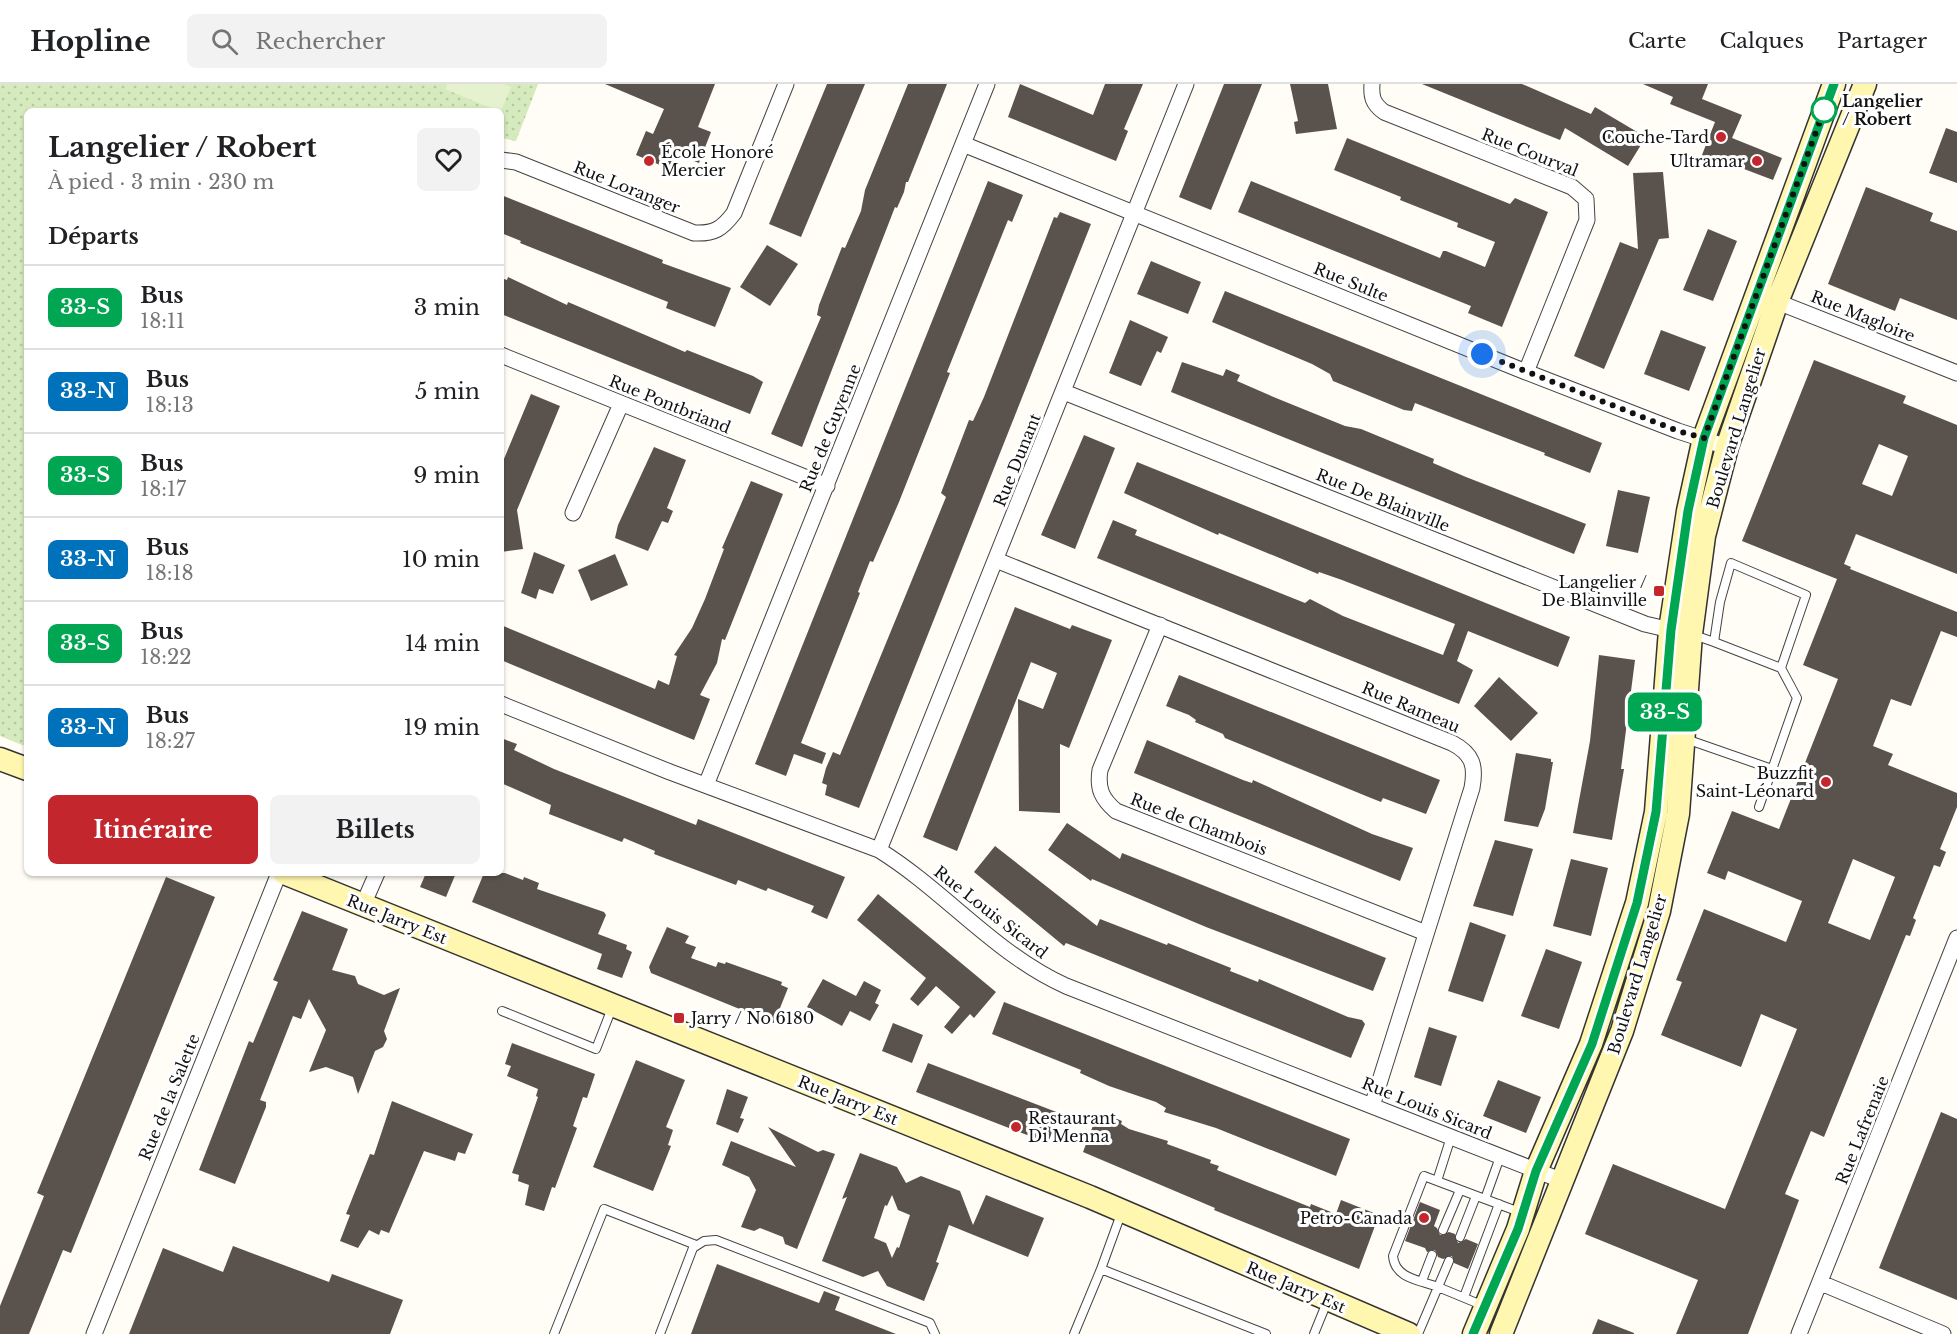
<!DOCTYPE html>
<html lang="fr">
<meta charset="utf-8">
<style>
body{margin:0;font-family:"Libre Baskerville",serif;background:#f2f2f2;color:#202124;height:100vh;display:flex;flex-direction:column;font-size:22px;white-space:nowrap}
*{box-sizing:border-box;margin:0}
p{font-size:20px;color:#757577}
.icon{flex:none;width:33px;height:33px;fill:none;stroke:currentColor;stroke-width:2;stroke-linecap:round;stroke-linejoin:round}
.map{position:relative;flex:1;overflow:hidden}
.drawer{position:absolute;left:24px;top:24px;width:480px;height:768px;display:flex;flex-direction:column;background:#fff;border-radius:9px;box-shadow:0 2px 4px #0004}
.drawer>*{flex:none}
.badge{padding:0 12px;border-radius:9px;font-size:21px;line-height:39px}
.you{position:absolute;width:30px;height:30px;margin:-15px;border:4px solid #fff;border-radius:50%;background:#1a73e8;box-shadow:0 0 0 9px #1a73e833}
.map>.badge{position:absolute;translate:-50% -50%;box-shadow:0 0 0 3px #fff}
h2{padding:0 24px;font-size:22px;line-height:54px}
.round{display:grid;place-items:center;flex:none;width:63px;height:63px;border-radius:9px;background:#f2f2f2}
.summary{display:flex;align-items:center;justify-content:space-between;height:102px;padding:0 24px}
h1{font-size:28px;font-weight:800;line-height:45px}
.cta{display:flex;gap:12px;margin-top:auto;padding:12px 24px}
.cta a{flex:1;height:69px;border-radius:9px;background:#c4262e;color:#fff;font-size:24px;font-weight:800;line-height:69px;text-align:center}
.cta a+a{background:#f2f2f2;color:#202124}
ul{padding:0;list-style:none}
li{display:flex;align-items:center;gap:18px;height:84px;padding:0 24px;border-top:2px solid #e0e0e0}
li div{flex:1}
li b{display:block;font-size:22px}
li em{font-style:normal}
li .badge{min-width:66px;font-weight:700;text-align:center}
header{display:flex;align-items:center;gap:36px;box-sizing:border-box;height:84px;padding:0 30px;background:#fff;border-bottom:2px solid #e0e0e0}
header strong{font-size:28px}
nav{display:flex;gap:33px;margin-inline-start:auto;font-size:21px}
.search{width:420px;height:54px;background:#f2f2f2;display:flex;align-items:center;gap:15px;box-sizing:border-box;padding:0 21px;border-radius:9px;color:#757577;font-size:22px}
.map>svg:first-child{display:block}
.park{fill:url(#park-dots)}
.pitch{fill:#e6f2cf}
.building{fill:#5a524d;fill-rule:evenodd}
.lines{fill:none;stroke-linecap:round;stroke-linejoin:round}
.lane-casing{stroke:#444;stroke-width:10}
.street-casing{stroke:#444;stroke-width:17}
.secondary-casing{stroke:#333;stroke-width:25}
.lane{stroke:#fff;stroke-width:8}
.street{stroke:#fff;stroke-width:15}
.secondary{stroke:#fff6b0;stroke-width:22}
.line-casing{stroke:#fff;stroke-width:14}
.line{stroke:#00a651;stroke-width:9}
.walk{stroke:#111;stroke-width:6;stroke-dasharray:0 10.8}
.stop-dot{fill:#fff;stroke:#00a651;stroke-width:3}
.poi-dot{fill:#c4262e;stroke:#fff;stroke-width:2}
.labels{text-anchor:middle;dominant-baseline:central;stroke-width:6;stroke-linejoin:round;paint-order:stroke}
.stop-label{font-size:16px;font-weight:bold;fill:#111;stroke:#fff;text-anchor:start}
.poi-label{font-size:16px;fill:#111;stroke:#fff;text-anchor:end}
.street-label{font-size:16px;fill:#111;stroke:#fff}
</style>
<header>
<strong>Hopline</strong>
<div class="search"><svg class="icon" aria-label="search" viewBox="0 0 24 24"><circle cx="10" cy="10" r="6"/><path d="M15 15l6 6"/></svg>Rechercher</div>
<nav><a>Carte</a><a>Calques</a><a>Partager</a></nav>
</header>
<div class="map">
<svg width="1957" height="1250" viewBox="0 0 1957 1250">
<defs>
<pattern id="park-dots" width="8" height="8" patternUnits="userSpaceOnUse" patternTransform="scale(1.5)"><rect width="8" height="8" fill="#d5ebbd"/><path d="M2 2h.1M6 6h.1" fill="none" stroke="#b6c8a1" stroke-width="1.8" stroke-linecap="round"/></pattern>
</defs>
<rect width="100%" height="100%" fill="#fffdf5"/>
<path class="park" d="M0,0H538L516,57L501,54V27H27V663L0,652Z"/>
<path class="pitch" d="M447,0H504L511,3L501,27H498L445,5Z"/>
<path class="building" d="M605,0H715L698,43L711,48L699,79L679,71L672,86L636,71L646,47L653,50L664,25Z
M827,0H865L801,153L769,140Z
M908,0H947L908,98H906L904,108L897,124L895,123L802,363L771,350L821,233L817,231L819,221L842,163L845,164L861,127L865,106Z
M1020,0L1093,31L1105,0H1143L1124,45L1128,47L1116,77L1008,33Z
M1224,0H1262L1211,126L1179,113Z
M1290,0H1328L1337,45L1296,50L1294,38L1298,37Z
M1422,0H1522L1591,30L1595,23L1644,52V56L1628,82L1565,44L1560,56Z
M1643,0H1708L1702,15L1742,31L1732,54L1782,74L1773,96L1723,77L1720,84L1700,76L1715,38L1670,20L1673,13Z
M1946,44L1957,48V99L1929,89Z
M1347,54L1510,120L1515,114L1548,128L1502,243L1468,229L1471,222L1238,128L1251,97L1440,174L1443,167H1446L1485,183L1495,158L1457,143L1458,139L1400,116L1401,113L1334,86Z
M1663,88L1669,154L1659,155L1604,285L1574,272L1620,158L1638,165L1633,89Z
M988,97L1023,111L1012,138L1008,136L947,288L950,289L899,418L873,478L870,477L858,508L860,509L801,659L826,669L822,680L794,670L786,692L755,680Z
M1866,103L1933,129L1930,137L1957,147V236L1900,214L1895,227L1828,200Z
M501,111L663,176L662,179L731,204L715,243L666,224L668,218L520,159L521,157L501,149Z
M1060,128L1091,140L859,724L825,711L827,701L822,699L826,684L833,668L840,671L946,413L941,409L969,336L973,337L984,313L1054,133L1057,134Z
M1708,145L1737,157L1713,217L1683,206Z
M767,161L798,180L770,222L740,203Z
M1151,177L1201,198L1188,230L1137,210Z
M508,193L567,221L568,218L685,268L687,266L753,292L763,298L750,330L501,230V194L507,196Z
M1225,207L1602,359L1590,389L1544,371L1545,369L1415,319L1412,327L1404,326L1333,297L1330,290L1312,280L1212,238Z
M1130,236L1168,253L1161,269L1157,267L1141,302L1109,289Z
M1661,246L1706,263L1689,307L1644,290Z
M1814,276L1906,312L1903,319L1957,341V490L1856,450L1844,480L1851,483L1850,485L1957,528V553L1941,547L1911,622L1891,615L1873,662L1893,670L1888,681L1957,709V723L1940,765L1946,768L1940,783L1934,781L1913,834L1916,836L1910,852L1906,851L1824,1053L1811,1047L1785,1110L1799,1116L1748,1250H1676L1698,1196L1585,1150L1613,1080L1725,1125L1797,945L1761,930L1741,983L1661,951L1682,898L1676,896L1704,825L1786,858L1802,817L1728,787L1725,796L1707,789L1732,727L1779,745L1838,595L1803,581L1837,495L1742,457ZM1879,360L1908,372L1892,412L1862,400ZM1853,775L1895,793L1870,856L1828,839Z
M1182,278L1223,292L1226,285L1240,291L1237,297L1276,314L1345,342L1361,345L1434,375L1433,379L1466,393L1586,440L1574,470L1171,308Z
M531,310L560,322L517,426L523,465L501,468V382Z
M1084,351L1115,364L1075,465L1041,451Z
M654,363L686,376L667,424L673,427L668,439L662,437L648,467L615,454L618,441Z
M1137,378L1570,553L1558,583L1468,547L1457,577L1473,586L1459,620L1097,474L1113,436L1137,446L1135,451L1305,519L1310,515L1343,532L1443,571L1455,540L1342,496L1319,488L1318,490L1219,449L1218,451L1124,409Z
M751,397L783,410L725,556L722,555L717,579L700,611L710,615L694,656L501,576V541L655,605L658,596L669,601L677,572L674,571L692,544L705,515L724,465L722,464Z
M1618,406L1650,413L1638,469L1606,462Z
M534,468L565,481L553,510L539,505L536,515L521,509Z
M615,470L628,501L591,517L578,486Z
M1015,523L1070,545L1072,541L1112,556L1069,664L1060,660V729L1019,727L1018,615L1043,625L1057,589L1031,578L957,767L923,753Z
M1599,571L1635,576L1621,685H1624L1612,756L1573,749L1590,657Z
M1179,591L1440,696L1426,730L1383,714L1381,718L1366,712L1225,654L1223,650L1195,638L1196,636L1189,631L1166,622Z
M1499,593L1538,629L1511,657L1474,622Z
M501,654L517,660L514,666L554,685L696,741L698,735L845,793L827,835L811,828L814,822L768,804L766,807L738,796L736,801L654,770L655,767L624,754L622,758L549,730L551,721L501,699Z
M1147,656L1243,696L1252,699L1253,696L1372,750L1413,764L1400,797L1134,689Z
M1516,669L1551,675V678H1553L1545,725L1538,743L1504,737Z
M1067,739L1120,775L1122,769L1386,874L1373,907L1206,843L1092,795L1091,797L1048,766Z
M1495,756L1533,765L1513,832L1473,822Z
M995,762L1097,842L1100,835L1167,861L1168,859L1231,884L1230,887L1258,898L1259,895L1348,933L1362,936L1365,940L1351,974L1066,859L1064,862L974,788Z
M1571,775L1608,784L1591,852L1553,842Z
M426,789H456L446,813L420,803Z
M484,789H505L523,796L524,793L539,799L537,805L604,828L606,831L598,850L627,861L626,865L632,868L622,894L597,885L602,870L472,818Z
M166,793L215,813L71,1169L63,1166L29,1250H0V1222L44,1112L37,1109Z
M878,810L996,908L974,934L970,930L952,950L944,943L960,923L936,902L918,922L910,915L926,894L857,836Z
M302,827L348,845L332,886L355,892L358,900L384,911L400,904L384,947L387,955L383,963L375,967L358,1010L353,993L326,983L309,988L326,946L309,915L301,935L293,932L260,1016L266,1018V1023L235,1100L199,1086L249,957L253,959L278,898L273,896Z
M1470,838L1506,851L1483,918L1448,907Z
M667,843L689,852L685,859L696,863L691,874L716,883L718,878L725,880L726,878L782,898L781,901L788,904L774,939L651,889L649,883Z
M1546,865L1582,878L1559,945L1521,932Z
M823,895L856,912L864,897L881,906L875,919L879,921L870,937L850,927L842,942L807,923Z
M1004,918L1350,1055L1336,1092L1216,1044L1164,1028L1166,1024L1156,1018L1109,1002L1080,989L1081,986L992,950Z
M893,939L923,951L912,979L882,967Z
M1429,943L1457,952L1441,1002L1414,993Z
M512,959L595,990L587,1014L583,1013L573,1042L577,1044L555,1104L552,1103L544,1127L525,1121L529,1101L518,1097L519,1091L512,1089L538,1013L536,1012L538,1005L507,992L511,982L505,980Z
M636,976L685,996L666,1043L673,1046L668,1061L671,1062L653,1107L593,1083Z
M928,979L1059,1029L1048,1059L916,1008Z
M1498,996L1541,1013L1526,1049L1483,1032Z
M727,1005L748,1013L740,1034L744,1035L738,1049L716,1040Z
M392,1017L473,1050L465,1070L458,1068L455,1077L424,1067L389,1149L381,1146L379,1151L369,1146L358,1164L340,1157L350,1131L346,1130L370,1070L374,1071Z
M1941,1028L1957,1035V1216L1879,1184Z
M1097,1031L1109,1035L1110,1032L1122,1037L1121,1040L1129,1045L1168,1057L1167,1060L1211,1076L1210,1079L1219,1082L1217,1086L1310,1123L1311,1120L1336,1130L1341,1116L1379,1131L1359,1185L1214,1126L1215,1124L1083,1068Z
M768,1043L818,1068L823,1066L835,1070L797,1165L785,1160L783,1153L760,1144L754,1147L741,1143L756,1106L749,1093L722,1081L731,1057L796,1083Z
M860,1069L897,1083L906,1099L921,1092L960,1107L973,1141L986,1111L1044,1134L1028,1173L949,1141L936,1178L939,1179L924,1217L887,1202L878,1187L863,1193L822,1177L847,1113L842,1115ZM892,1111L898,1126L910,1131L899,1164L897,1163L892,1174L886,1159L874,1154L885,1121L887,1122Z
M1420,1118L1440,1126L1434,1142L1437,1144L1440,1151L1449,1148L1455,1150L1458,1159L1466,1155L1478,1160L1468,1185L1454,1179L1452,1172L1443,1175L1438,1173L1435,1166L1427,1168L1425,1164L1405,1157Z
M233,1162L329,1198L332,1190L403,1216L390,1250H129L163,1164L223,1188Z
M717,1180L819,1219L824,1207L840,1213L835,1226L896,1250H691Z
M1598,1235L1634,1249V1250H1592Z"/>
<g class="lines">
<defs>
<path id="lane" d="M1694,551L1714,558L1720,518L1731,479L1806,511L1781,584L1797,614L1759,723
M1714,558L1781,584
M1686,655L1772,685
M502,927L596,965L612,924
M1451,1053L1437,1097L1522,1129
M1437,1097L1424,1092L1393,1172C1395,1195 1420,1196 1438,1203L1449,1177
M1485,1115L1500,1073
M1121,1130L1101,1185L1266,1250
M1443,1146L1460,1106
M1460,1153L1476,1112
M1422,1197L1432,1171
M1464,1213L1499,1120
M554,1250L604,1125L696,1161
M660,1250L693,1164L704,1157L716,1156L930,1239L935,1250
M1074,1250L1101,1185
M1314,1250L1327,1218
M1418,1250L1438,1203L1484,1222"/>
<path id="street" d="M1372,0C1371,13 1373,20 1384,28L1572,103L1586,115L1587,136L1526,288
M963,60L1526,288L1678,347L1727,363
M501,76L516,78L694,149C714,150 722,145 734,129L786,0
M1770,215L1957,289
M501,271L827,402
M1064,308L1645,540L1679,548
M573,429L621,320
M996,476L1452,659C1473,670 1476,682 1472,704L1372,1022
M1160,541L1100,686C1097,705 1102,715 1116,727L1426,849
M501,620L670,688L879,766C945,807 995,870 1066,902L1563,1097
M706,701L987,0
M879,766L1186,0
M363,821L377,789
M1821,1199L1943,1250
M94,1250L279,789
M1799,1250L1957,854"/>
<path id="secondary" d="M0,675L27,685
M284,789L1090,1113L1409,1250
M1474,1250L1518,1145L1536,1087L1591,960L1637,819L1656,728L1670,546L1688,427L1704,354L1834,0
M1501,1250L1622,947L1659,827L1678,730L1691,550L1704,452L1727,363L1777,218L1865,0"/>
</defs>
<use href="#lane" class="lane-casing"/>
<use href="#street" class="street-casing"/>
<use href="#secondary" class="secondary-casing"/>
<use href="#lane" class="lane"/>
<use href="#street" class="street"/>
<use href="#secondary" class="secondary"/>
</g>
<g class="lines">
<defs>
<path id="line" d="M1473,1250L1518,1145L1536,1087L1592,960L1637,819L1656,728L1671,546L1688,427L1704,354L1834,0"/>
</defs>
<use href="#line" class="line-casing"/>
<use href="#line" class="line"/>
<path class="walk" d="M1482,270L1678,347L1704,354L1824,26"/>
</g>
<circle class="stop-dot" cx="1824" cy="26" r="12"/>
<g class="poi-dot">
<circle cx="1721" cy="53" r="6"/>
<circle cx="649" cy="77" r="6"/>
<circle cx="1757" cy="77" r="6"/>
<rect x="1653" y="501" width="12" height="12" rx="3"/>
<circle cx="1826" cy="698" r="6"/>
<rect x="673" y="928" width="12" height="12" rx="3"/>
<circle cx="1016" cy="1043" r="6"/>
<circle cx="1424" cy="1134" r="6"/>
</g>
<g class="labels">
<g class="stop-label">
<text x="1842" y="17">Langelier<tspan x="1842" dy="18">/ Robert</tspan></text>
</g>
<g class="poi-label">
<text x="1709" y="53">Couche-Tard</text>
<text x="661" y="68" text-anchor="start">École Honoré<tspan x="661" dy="18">Mercier</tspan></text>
<text x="1745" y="77">Ultramar</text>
<text x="1647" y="498">Langelier /<tspan x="1647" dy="18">De Blainville</tspan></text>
<text x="1814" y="689">Buzzfit<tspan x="1814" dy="18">Saint-Léonard</tspan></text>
<text x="691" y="934" text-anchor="start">Jarry / No 6180</text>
<text x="1028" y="1034" text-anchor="start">Restaurant<tspan x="1028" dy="18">Di Menna</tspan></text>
<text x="1412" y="1134">Petro-Canada</text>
</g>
<g class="street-label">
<text transform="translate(1530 68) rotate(22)">Rue Courval</text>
<text transform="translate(627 103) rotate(22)">Rue Loranger</text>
<text transform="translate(1351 198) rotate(22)">Rue Sulte</text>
<text transform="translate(1863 232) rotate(22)">Rue Magloire</text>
<text transform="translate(670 320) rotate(22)">Rue Pontbriand</text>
<text transform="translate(830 344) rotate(-68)">Rue de Guyenne</text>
<text transform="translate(1736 344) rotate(-73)">Boulevard Langelier</text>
<text transform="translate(1017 376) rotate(-68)">Rue Dunant</text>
<text transform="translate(1383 416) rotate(22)">Rue De Blainville</text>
<text transform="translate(1411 623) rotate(23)">Rue Rameau</text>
<text transform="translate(1199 740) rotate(21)">Rue de Chambois</text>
<text transform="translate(991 828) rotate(38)">Rue Louis Sicard</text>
<text transform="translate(397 835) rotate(22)">Rue Jarry Est</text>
<text transform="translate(1637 890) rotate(-73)">Boulevard Langelier</text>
<text transform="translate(169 1013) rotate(-68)">Rue de la Salette</text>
<text transform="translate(848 1016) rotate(22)">Rue Jarry Est</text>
<text transform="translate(1427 1024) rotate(22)">Rue Louis Sicard</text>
<text transform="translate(1862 1046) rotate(-68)">Rue Lafrenaie</text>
<text transform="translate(1296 1203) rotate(23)">Rue Jarry Est</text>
</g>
</g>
</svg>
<div class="you" style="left:1482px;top:270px"></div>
<b class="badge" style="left:1665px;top:628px;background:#00a651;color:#fff">33-S</b>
<section class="drawer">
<div class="summary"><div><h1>Langelier / Robert</h1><p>À pied · 3 min · 230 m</p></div><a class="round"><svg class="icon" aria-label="heart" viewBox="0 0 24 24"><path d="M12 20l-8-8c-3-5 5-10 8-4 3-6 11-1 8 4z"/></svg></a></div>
<h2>Départs</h2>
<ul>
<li><span class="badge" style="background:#00a651;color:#fff">33-S</span><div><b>Bus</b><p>18:11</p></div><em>3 min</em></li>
<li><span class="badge" style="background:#0072bc;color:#fff">33-N</span><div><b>Bus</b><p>18:13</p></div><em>5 min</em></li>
<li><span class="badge" style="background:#00a651;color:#fff">33-S</span><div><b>Bus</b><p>18:17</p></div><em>9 min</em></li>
<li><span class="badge" style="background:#0072bc;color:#fff">33-N</span><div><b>Bus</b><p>18:18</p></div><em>10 min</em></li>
<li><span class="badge" style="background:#00a651;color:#fff">33-S</span><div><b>Bus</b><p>18:22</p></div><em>14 min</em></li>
<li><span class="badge" style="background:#0072bc;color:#fff">33-N</span><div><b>Bus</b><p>18:27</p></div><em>19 min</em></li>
</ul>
<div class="cta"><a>Itinéraire</a><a>Billets</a></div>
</section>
</div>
